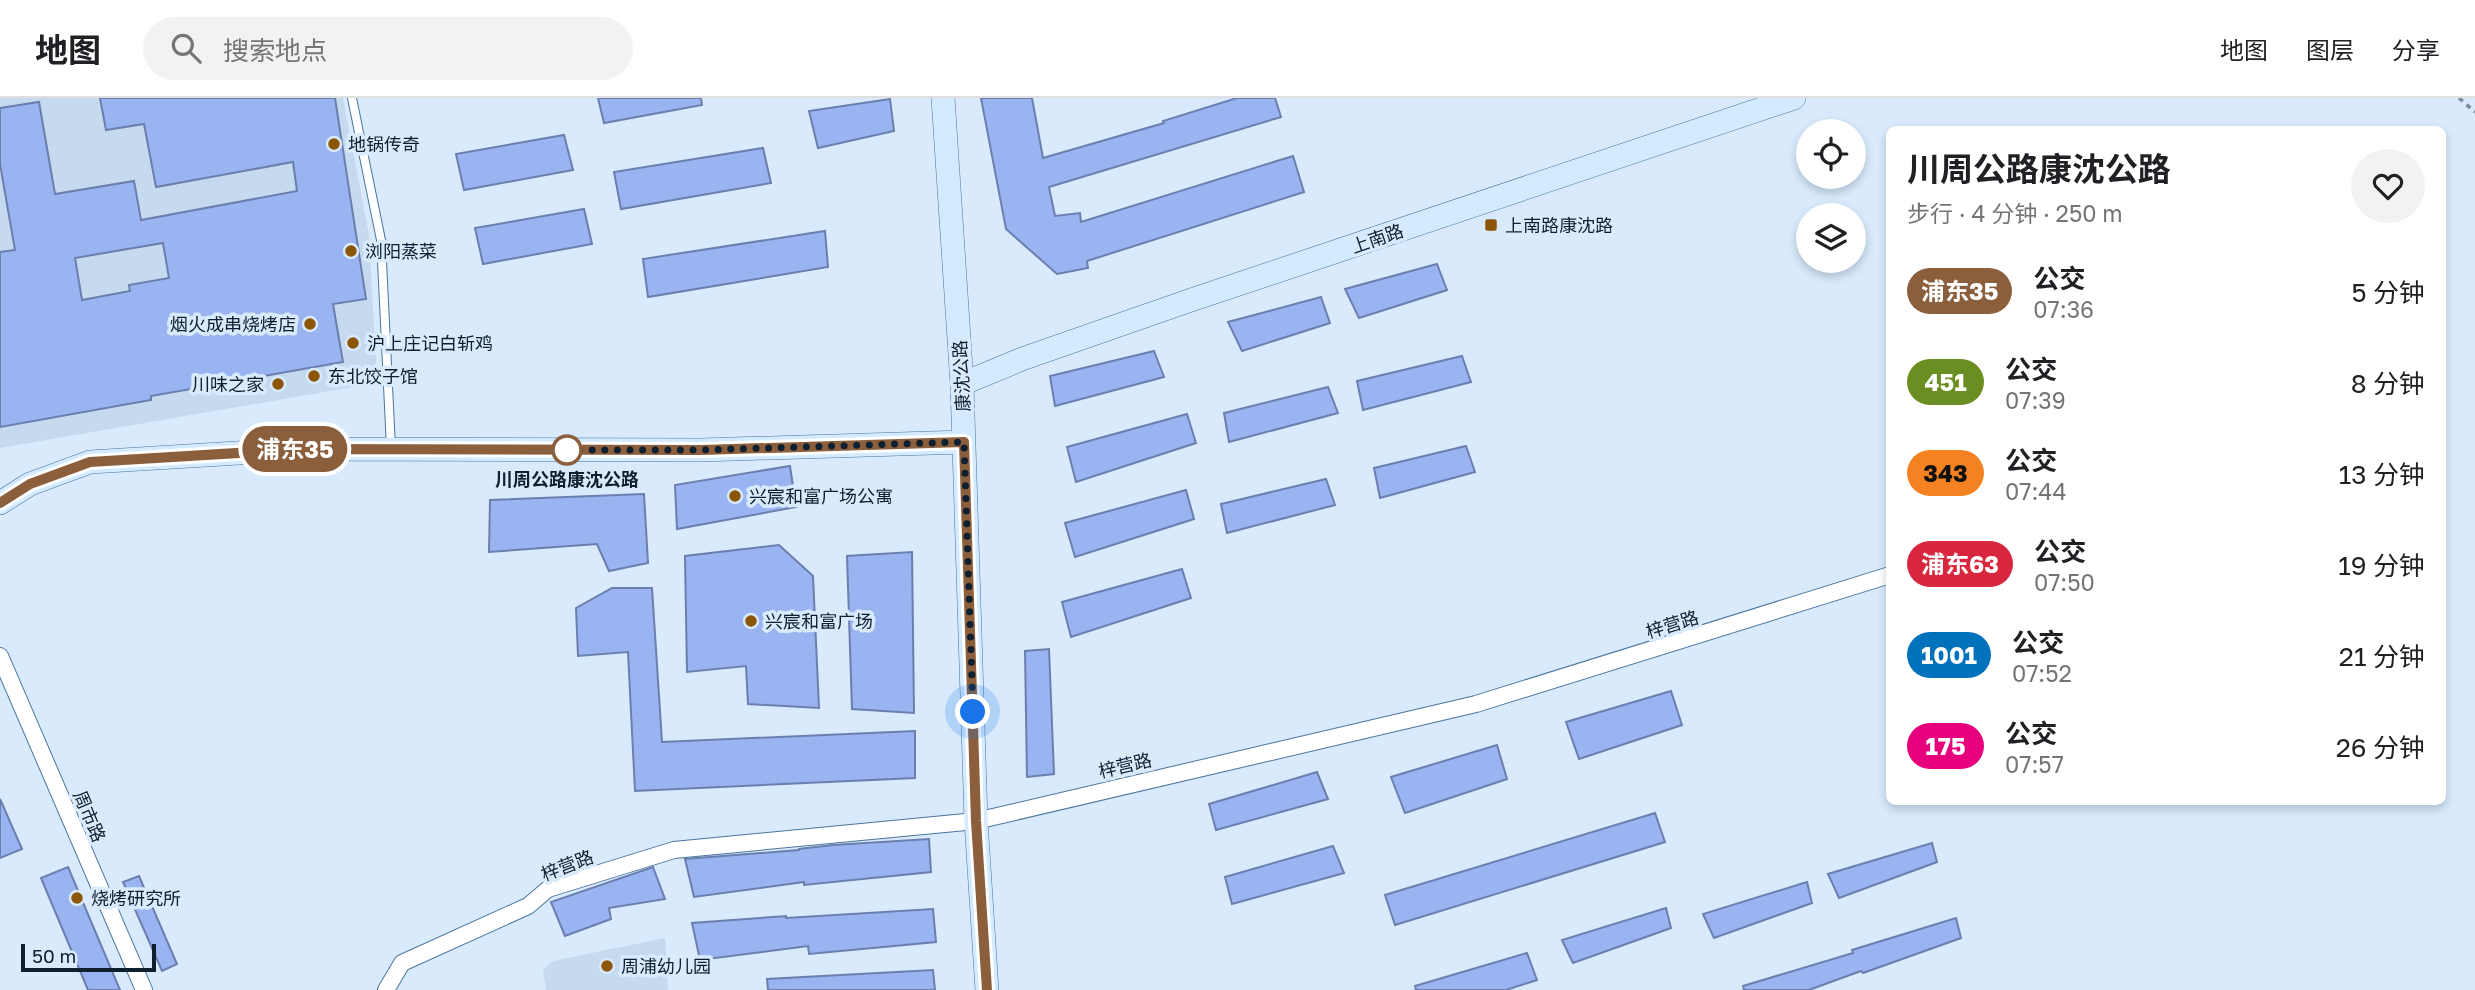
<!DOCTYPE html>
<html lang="zh">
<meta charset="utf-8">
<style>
body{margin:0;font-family:"Golos Text","Noto Sans SC",sans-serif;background:#f2f2f2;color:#202124;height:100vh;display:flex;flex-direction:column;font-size:26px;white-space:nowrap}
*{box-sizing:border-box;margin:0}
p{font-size:23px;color:#757577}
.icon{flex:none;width:38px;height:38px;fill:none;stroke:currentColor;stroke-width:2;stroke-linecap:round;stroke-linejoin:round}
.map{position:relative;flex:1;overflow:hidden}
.details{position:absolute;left:1886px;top:28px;width:560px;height:679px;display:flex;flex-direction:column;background:#fff;border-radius:10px;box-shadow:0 4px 10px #0003}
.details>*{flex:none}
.badge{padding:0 14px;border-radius:23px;font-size:24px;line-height:46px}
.buttons{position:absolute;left:1796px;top:21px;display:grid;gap:14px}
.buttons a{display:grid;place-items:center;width:70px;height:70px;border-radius:50%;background:#fff;box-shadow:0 4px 10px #0003;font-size:35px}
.scale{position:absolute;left:21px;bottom:18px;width:135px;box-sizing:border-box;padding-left:7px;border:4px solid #0e1f2f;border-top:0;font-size:19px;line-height:24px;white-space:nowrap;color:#0e1f2f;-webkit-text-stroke:5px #d8eafc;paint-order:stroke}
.you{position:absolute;width:35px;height:35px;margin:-18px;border:5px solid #fff;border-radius:50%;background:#1a73e8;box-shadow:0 0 0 10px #1a73e833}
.map>.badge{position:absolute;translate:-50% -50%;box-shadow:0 0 0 4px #fff}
.round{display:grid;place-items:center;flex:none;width:74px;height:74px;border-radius:37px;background:#f2f2f2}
.headline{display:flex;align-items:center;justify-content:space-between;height:119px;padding:0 21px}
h1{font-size:33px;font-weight:700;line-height:52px}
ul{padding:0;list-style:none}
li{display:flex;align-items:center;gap:21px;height:91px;padding:0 21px}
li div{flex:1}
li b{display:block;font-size:26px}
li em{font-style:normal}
li .badge{min-width:77px;font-weight:700;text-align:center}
header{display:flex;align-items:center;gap:42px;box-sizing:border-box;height:98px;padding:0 35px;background:#fff;border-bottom:2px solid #e0e0e0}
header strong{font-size:33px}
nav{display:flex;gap:38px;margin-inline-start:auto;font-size:24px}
.search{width:490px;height:63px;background:#f2f2f2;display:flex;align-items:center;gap:18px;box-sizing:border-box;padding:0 24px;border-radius:38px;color:#757577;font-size:26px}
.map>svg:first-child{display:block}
.built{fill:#c5daee}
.building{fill:#9ab4f1;stroke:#6b7faf;stroke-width:2;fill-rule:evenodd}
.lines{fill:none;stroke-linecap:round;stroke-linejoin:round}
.lane-casing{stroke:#4a759c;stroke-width:10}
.street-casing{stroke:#4a759c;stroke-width:18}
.secondary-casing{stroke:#4a759c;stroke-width:24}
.path{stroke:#7b8c9d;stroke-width:3.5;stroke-dasharray:5 5;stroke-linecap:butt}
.lane{stroke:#fff;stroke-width:8}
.street{stroke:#fff;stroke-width:16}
.secondary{stroke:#d4eafe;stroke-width:23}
.line-casing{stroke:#fff;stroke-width:16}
.line{stroke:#8b5e3c;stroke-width:10}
.walk{stroke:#0e1f2f;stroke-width:7;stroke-dasharray:0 12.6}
.poi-dot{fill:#8c5608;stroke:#d8eafc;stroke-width:2.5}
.stop-dot{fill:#fff;stroke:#8b5e3c;stroke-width:3.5}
.labels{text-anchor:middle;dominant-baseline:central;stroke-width:7;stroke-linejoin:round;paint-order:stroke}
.poi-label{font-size:18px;fill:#0e1f2f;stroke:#d8eafc;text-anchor:start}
.street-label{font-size:18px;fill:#0e1f2f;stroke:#d8eafc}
.stop-label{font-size:18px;font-weight:bold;fill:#0e1f2f;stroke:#d8eafc}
</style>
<header>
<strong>地图</strong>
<div class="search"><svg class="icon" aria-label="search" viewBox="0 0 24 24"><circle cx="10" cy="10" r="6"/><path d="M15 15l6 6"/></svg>搜索地点</div>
<nav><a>地图</a><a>图层</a><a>分享</a></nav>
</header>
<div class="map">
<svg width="2475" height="892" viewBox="0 0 2475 892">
<rect width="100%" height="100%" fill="#d8eafc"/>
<path class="built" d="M0,0H343L369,137L377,285L0,350Z
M665,840L668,892H546L543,872L553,863Z"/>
<path class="building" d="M100,0H335L366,201L333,206L343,264L151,298V302L0,329V154L15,152L0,66V10L39,4L55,96L134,83L141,122L297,93L293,64L156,89L144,26L106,32ZM163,145L169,180L129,187L130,193L82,202L75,160Z
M598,0H701L702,7L604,25Z
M981,0H1032L1043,60L1164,25L1163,23L1237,0H1275L1281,19L1049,89L1055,118L1080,115L1081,124L1293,58L1304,94L1087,163L1088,170L1057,176L1006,131Z
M890,1L894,33L818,50L809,13Z
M564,37L573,72L464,92L456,56Z
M763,50L771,85L621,111L614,74Z
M584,111L592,146L483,166L475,130Z
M825,133L828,169L648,199L643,161Z
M1437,166L1447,192L1359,220L1345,191Z
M1321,199L1330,225L1242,253L1228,224Z
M1154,253L1164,279L1055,308L1050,278Z
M1462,258L1471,284L1363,312L1357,283Z
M1328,289L1338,315L1229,344L1224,315Z
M1187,316L1196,345L1076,384L1067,349Z
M1466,348L1475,374L1380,400L1374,370Z
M790,368L796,409L677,431L675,387Z
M1326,381L1335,407L1227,435L1221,406Z
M1186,392L1194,421L1075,459L1065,425Z
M644,396L648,465L609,473L597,446L489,454L490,402Z
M779,447L813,478L819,610L748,606L746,568L687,574L685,458Z
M912,454L914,615L852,611L847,458Z
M1182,471L1191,500L1071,539L1062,504Z
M612,490H652L662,644L915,633V680L635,693L628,554L578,558L576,510Z
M1049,551L1054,676L1027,679L1025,553Z
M1671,593L1682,627L1579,661L1566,624Z
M1497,647L1507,681L1405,715L1391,679Z
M1317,674L1328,701L1216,732L1209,706Z
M0,701L22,751L0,760Z
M1655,715L1665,744L1395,827L1385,797Z
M929,741L931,774L804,787V784L694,799L685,761L799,752V751L833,747Z
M1932,745L1937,764L1839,800L1828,776Z
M1333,748L1344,775L1232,806L1225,779Z
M68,769L120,892H88L41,780Z
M653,769L665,801L609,810L611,821L565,838L551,804Z
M139,778L177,866L162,873L123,784Z
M1807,784L1812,805L1714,840L1703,816Z
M1666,810L1671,830L1573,865L1562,842Z
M933,811L936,844L809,856L808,848L700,862L692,825L786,818V820Z
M1956,820L1961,840L1863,875L1861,873L1809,892H1744L1743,888L1853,855L1852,852Z
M1527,855L1537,882L1506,892H1416L1415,888Z
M933,872L935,892H768L767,881Z"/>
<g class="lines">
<defs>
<path id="lane" d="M352,0L381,142L391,350"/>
<path id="street" d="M0,558L144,892
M386,892L402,865L528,808L548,791L674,752L976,723L1476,606L1890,477"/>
<path id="secondary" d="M943,0L962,286L976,723L987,892
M962,286L1022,261L1194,201L1794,0
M0,405L30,386L90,364L303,351L701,352L964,344"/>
</defs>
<use href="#lane" class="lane-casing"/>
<use href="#street" class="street-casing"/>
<use href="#secondary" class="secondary-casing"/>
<path class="path" d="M2459,0L2475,14"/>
<use href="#lane" class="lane"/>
<use href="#street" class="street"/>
<use href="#secondary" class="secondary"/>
</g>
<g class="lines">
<defs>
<path id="line" d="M0,405L30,386L90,364L303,351L701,352L964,344L976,723L987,892"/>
</defs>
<use href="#line" class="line-casing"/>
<use href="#line" class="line"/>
<path class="walk" d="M567,352H701L964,344L973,614"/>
</g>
<g class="poi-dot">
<circle cx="334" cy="46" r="7"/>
<rect x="1484" y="120" width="14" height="14" rx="3.5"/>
<circle cx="351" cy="153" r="7"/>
<circle cx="310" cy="226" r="7"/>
<circle cx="353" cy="245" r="7"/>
<circle cx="314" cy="278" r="7"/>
<circle cx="278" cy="286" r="7"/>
<circle cx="735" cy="398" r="7"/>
<circle cx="751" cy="523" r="7"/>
<circle cx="77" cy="800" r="7"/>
<circle cx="607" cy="868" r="7"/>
</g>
<circle class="stop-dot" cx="567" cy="352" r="14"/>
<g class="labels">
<g class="poi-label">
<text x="348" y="46">地锅传奇</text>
<text x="1505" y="127">上南路康沈路</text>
<text x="365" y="153">浏阳蒸菜</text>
<text x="296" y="226" text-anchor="end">烟火成串烧烤店</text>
<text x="367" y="245">沪上庄记白斩鸡</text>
<text x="328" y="278">东北饺子馆</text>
<text x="264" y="286" text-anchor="end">川味之家</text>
<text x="749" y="398">兴宸和富广场公寓</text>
<text x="765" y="523">兴宸和富广场</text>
<text x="91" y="800">烧烤研究所</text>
<text x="621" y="868">周浦幼儿园</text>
</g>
<g class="street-label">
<text transform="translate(1377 140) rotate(-19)">上南路</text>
<text transform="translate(961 278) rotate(-93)">康沈公路</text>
<text transform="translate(1672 526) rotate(-17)">梓营路</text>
<text transform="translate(1125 667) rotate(-13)">梓营路</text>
<text transform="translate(90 718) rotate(67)">周市路</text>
<text transform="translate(567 767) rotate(-21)">梓营路</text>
</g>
<g class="stop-label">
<text x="567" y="381">川周公路康沈公路</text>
</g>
</g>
</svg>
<div class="buttons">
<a><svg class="icon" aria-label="locate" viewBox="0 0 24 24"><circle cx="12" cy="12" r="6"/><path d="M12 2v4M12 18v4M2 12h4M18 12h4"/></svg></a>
<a><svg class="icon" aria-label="layers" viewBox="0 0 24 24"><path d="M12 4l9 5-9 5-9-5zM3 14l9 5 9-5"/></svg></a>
</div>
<div class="scale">50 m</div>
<div class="you" style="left:973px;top:614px"></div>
<b class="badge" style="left:295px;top:351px;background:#8b5e3c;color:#fff">浦东35</b>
<section class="details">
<div class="headline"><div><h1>川周公路康沈公路</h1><p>步行 · 4 分钟 · 250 m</p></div><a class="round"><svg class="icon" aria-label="heart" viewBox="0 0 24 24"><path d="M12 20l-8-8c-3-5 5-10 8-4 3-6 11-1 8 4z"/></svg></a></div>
<ul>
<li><span class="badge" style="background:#8b5e3c;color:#fff">浦东35</span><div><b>公交</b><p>07:36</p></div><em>5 分钟</em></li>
<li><span class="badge" style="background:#6b8e23;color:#fff">451</span><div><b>公交</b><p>07:39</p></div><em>8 分钟</em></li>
<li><span class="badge" style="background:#f58220;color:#111">343</span><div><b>公交</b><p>07:44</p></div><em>13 分钟</em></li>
<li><span class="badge" style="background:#d7263d;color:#fff">浦东63</span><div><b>公交</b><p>07:50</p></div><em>19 分钟</em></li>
<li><span class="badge" style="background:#0072bc;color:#fff">1001</span><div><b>公交</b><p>07:52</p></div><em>21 分钟</em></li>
<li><span class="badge" style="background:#e6007e;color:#fff">175</span><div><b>公交</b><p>07:57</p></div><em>26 分钟</em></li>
</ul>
</section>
</div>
